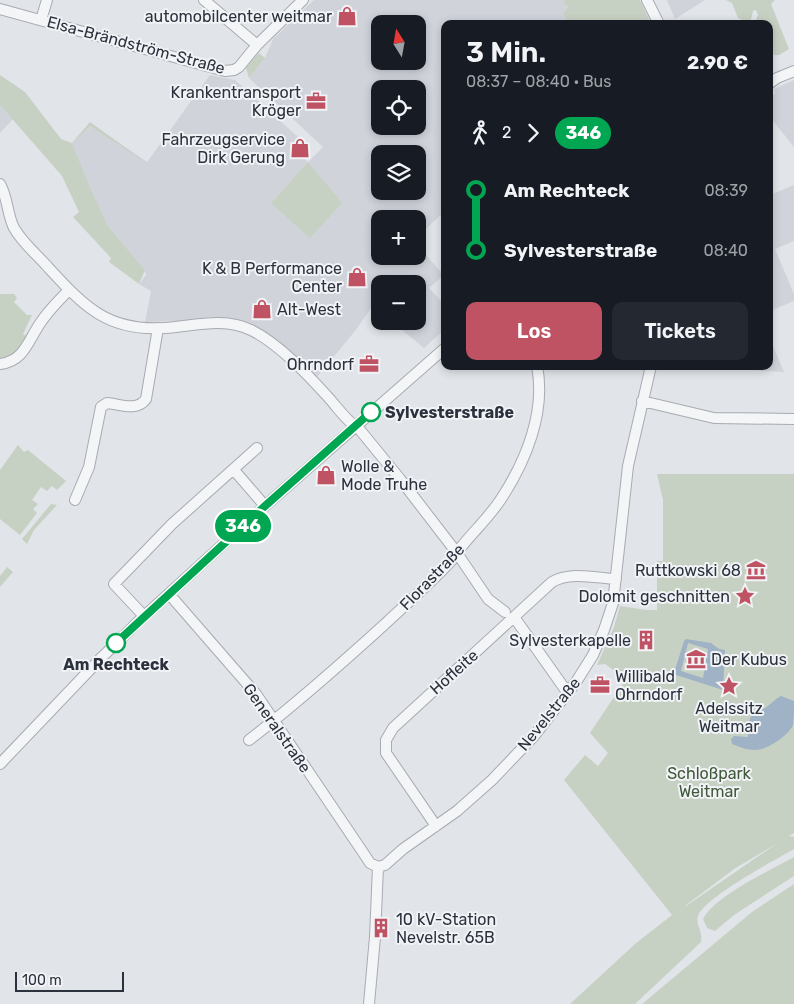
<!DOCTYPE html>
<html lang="de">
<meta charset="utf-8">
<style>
body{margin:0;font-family:Rubik,sans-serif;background:#242831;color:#f1f3f6;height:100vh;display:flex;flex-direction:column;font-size:19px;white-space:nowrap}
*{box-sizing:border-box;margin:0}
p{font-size:16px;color:#9ea1a6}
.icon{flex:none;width:28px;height:28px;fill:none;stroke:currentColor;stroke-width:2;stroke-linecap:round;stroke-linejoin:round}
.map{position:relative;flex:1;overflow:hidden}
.side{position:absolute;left:441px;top:20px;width:332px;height:350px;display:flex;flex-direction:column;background:#171b24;border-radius:10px;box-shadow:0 2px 8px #0003}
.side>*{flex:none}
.badge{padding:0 10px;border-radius:16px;font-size:18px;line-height:32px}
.needle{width:32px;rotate:349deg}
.buttons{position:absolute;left:371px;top:15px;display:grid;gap:10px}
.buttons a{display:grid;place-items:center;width:55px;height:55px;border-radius:10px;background:#171b24;box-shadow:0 2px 8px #0003;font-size:25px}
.scale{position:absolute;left:15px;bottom:12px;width:109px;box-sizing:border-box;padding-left:5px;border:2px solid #2b323e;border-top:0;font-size:14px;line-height:18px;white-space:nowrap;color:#2b323e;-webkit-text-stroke:4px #f1f3f6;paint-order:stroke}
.map>.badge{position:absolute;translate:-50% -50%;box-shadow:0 0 0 2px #fff}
.legs{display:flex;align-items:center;gap:8px;height:55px;padding:0 25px;font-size:16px}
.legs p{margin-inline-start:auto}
.summary{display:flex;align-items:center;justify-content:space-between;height:85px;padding:0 25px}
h1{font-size:28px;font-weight:600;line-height:38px}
.action{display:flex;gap:10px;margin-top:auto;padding:10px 25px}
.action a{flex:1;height:58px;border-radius:10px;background:#c05363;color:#fff;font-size:20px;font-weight:600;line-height:58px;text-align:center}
.action a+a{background:#242831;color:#f1f3f6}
ul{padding:0 25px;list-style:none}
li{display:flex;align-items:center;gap:18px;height:60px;font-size:19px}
li i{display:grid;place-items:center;width:8px;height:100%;margin:0 6px;background:currentColor}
li i::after{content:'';width:12px;height:12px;margin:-6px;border:4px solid;border-radius:50%;background:#171b24}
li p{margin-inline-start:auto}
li:first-child i{background:linear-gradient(#0000 50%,currentColor 0)}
li:last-child i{background:linear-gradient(currentColor 50%,#0000 0)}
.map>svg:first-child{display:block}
.built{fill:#d0d3da;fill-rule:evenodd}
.green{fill:#c7d1c3;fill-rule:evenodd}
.water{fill:#a0b2c5;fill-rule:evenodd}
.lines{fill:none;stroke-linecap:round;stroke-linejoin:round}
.minor-casing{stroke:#a7abb2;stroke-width:12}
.minor{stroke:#f4f5f7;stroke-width:10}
.line-1-casing{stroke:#fff;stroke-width:11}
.line-1{stroke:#00a651;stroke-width:8}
.stop-1-dot{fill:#fff;stroke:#00a651;stroke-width:2.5}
.labels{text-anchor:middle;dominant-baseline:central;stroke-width:4;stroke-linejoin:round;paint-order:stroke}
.poi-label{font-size:16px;fill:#2b323e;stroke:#f1f3f6;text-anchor:end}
.street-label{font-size:16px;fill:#2b323e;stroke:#f1f3f6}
.stop-label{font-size:16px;font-weight:bold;fill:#2b323e;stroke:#f1f3f6;text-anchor:start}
.park-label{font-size:16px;fill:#40593a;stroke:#f1f3f6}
</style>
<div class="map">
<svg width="794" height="1004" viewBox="0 0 794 1004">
<rect width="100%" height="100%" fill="#e1e4e8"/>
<path class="built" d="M314,0H565L563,3L568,7L563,14L569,24H445V211L418,236V219H380V256H418V247L444,275L429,288L445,305V329L424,348L391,321H418V284H380V313L372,307L355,331L316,378L300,361L279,341L250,324L229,318L211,317L180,321L145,322L151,291L139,284L146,275L145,270L108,226L78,165L72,144L90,126L116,141L147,162L210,75L235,80L309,147L302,156L308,162L323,147L249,78L265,58L273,39ZM380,24H418V61H380ZM380,89H418V126H380ZM380,154H418V191H380ZM308,162L315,172L271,203Z
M667,0H705L675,19Z
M794,80V147L770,117V96L775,94L774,89Z
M0,105L13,119L0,133Z
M794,185V241L775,249L794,294V301L770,311V195Z
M770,339L784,372L705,367L770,366Z"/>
<path class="green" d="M565,0H640L651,24H569L563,14L568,7L563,3Z
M726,0H775L771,4L789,49L779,55H774L770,48V24H754L758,15L756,10L753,11L750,23L738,18L732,3Z
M259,53L265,58L249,78L246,68Z
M0,75L25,92L61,139L72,143L90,122L147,163L90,126L72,144L91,190L108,226L145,270L139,284L109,262L111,258L73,217L79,212L62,176L0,105Z
M308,162L342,203L310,238L271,203Z
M0,294H14L17,298L14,302L27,315H32L23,334L28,337C21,347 13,358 0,359Z
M18,445L24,452L28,450L66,481L57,490L52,486L47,491L41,487L32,500L38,504L33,509L37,513L20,535L0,519V470Z
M657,474H794V833L789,836L794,837V849C775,860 704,898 698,916C695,924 703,931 701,942L635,1004H570L635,944L672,915L564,780L585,755L598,766L608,753L590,733L626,679L605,664L597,665L614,627L620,606L646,610H657V561H663V500ZM776,844L686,906H685L734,869Z
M51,504L57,505L34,530L27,544L22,539Z
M7,567L13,572L0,587V576Z
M93,659L94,661L0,759V755Z
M794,857V876L734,915L715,931L707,928L703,919C715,896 771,870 794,857Z
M794,884V1004H642L752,912Z"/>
<path class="water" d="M686,639L711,643L719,649L725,650L723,690L676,675L675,670L684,641ZM688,643L708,649L703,678L681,671Z
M781,696L794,701C794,708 794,719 793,725C789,735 766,751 755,750C748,750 739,747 732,744L731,739L734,736L748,737C748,727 747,717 757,711C760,709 765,709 768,706C773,702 775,699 781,696Z"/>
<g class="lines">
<defs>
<path id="minor" d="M204,0L257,45
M647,0L659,24
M0,9L225,71L234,70L239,67L257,45L303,0
M41,20L47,0
M770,83L777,78L794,71
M0,184C8,198 7,214 14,228C22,242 35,253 46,265C83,305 106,332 165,328C194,326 223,317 251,330C278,343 308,375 328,397C338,408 347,422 360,430L400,479L457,553L488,599L505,612
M0,364C25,361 28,340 41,322C49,310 59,300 69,290
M642,401L714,418L794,419
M234,470L265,506
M75,500L89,467L101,407L107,403C120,404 137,412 146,399L158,328
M169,594L256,694L360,848L370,863L378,867
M144,616L114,584L172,524L257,448
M514,617L567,692
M249,740C296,704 341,664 385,624C407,603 431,583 451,561C455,556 458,550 462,546C475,530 490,516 501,499C526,461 546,412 537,366
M0,764L102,657L139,621L265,506L445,348
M436,826L386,753V740L393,728L552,582C570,571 596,578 616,579
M378,867L385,865L403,849L457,811L492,780L534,736L576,682L593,655L604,630L613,603L628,466L651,366
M369,1004L375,937L378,867"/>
</defs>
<use href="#minor" class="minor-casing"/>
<use href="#minor" class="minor"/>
</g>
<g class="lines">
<defs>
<path id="line-1" d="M116,643L265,506L371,412"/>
</defs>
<use href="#line-1" class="line-1-casing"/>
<use href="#line-1" class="line-1"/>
</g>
<defs>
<symbol id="shop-bare" viewBox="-9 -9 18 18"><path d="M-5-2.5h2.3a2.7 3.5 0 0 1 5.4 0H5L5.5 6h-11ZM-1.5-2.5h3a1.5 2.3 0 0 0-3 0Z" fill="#c05363" stroke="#f1f3f6" stroke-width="2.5" paint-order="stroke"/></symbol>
<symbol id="office-bare" viewBox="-9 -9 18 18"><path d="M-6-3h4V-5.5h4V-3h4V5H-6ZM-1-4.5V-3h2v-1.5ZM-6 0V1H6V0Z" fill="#c05363" stroke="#f1f3f6" stroke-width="2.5" paint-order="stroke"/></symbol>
<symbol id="museum-bare" viewBox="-9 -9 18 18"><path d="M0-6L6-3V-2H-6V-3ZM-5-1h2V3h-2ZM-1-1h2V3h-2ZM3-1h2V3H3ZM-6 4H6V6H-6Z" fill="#c05363" stroke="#f1f3f6" stroke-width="2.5" paint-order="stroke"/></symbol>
<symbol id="sight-bare" viewBox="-9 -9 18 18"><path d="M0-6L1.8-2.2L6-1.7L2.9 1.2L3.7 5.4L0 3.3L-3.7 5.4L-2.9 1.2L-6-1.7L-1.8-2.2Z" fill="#c05363" stroke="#f1f3f6" stroke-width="2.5" paint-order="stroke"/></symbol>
<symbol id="building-bare" viewBox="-9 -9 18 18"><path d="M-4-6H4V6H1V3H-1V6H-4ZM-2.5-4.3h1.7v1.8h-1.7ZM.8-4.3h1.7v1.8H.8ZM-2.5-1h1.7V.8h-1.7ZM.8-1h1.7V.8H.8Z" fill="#c05363" stroke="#f1f3f6" stroke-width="2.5" paint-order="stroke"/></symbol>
</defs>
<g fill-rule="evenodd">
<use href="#shop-bare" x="333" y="2" width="28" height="28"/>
<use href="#office-bare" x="302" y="87" width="28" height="28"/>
<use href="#shop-bare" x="286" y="134" width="28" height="28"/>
<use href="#shop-bare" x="343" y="263" width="28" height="28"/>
<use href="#shop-bare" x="248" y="295" width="28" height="28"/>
<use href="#office-bare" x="355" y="350" width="28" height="28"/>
<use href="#shop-bare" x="312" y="461" width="28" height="28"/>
<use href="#museum-bare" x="742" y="556" width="28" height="28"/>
<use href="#sight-bare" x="731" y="582" width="28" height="28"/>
<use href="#building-bare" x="632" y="626" width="28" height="28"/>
<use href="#museum-bare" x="682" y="645" width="28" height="28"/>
<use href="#office-bare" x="586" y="671" width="28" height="28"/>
<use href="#sight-bare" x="715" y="672" width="28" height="28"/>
<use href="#building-bare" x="367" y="914" width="28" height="28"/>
</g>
<g class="stop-1-dot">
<circle cx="371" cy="412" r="9"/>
<circle cx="116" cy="643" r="9"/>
</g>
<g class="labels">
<g class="poi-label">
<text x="332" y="16">automobilcenter weitmar</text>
<text x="301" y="92">Krankentransport<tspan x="301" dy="18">Kröger</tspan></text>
<text x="285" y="139">Fahrzeugservice<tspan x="285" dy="18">Dirk Gerung</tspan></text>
<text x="342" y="268">K &amp; B Performance<tspan x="342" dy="18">Center</tspan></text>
<text x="277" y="309" text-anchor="start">Alt-West</text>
<text x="354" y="364">Ohrndorf</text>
<text x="341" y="466" text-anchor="start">Wolle &amp;<tspan x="341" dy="18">Mode Truhe</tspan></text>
<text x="741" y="570">Ruttkowski 68</text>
<text x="730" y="596">Dolomit geschnitten</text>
<text x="631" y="640">Sylvesterkapelle</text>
<text x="711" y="659" text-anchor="start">Der Kubus</text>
<text x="615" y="676" text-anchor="start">Willibald<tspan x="615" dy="18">Ohrndorf</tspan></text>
<text x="729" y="708" text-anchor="middle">Adelssitz<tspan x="729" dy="18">Weitmar</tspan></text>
<text x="396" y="919" text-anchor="start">10 kV-Station<tspan x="396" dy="18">Nevelstr. 65B</tspan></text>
</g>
<g class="street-label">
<text transform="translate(136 45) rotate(15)">Elsa-Brändström-Straße</text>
<text transform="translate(432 577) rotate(-46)">Florastraße</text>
<text transform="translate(454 672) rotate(-42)">Hofleite</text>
<text transform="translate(549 714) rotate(-51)">Nevelstraße</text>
<text transform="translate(277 728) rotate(55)">Generalstraße</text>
</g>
<g class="stop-label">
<text x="385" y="412">Sylvesterstraße</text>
<text x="116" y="664" text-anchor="middle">Am Rechteck</text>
</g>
<g class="park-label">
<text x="709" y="773">Schloßpark<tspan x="709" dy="18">Weitmar</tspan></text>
</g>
</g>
</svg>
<div class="buttons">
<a><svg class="needle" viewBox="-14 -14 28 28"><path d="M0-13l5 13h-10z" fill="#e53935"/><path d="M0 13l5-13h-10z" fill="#9ea1a6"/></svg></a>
<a><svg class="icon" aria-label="locate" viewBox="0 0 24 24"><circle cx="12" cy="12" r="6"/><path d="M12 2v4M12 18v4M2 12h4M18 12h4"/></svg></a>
<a><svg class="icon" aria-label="layers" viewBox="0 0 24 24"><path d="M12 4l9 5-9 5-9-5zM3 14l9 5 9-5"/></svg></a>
<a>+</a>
<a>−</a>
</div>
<div class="scale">100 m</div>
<b class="badge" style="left:243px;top:526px;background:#00a651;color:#fff">346</b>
<section class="side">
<div class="summary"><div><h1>3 Min.</h1><p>08:37 – 08:40 · Bus</p></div><b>2.90 €</b></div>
<div class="legs"><svg class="icon" aria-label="walk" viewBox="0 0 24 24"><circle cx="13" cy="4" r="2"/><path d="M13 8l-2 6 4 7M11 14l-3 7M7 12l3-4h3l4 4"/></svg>2<svg class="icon" aria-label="forward" viewBox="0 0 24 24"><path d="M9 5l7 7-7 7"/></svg><b class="badge" style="background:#00a651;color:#fff">346</b></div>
<ul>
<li><i style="color:#00a651"></i><b>Am Rechteck</b><p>08:39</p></li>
<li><i style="color:#00a651"></i><b>Sylvesterstraße</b><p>08:40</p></li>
</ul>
<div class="action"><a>Los</a><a>Tickets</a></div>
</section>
</div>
